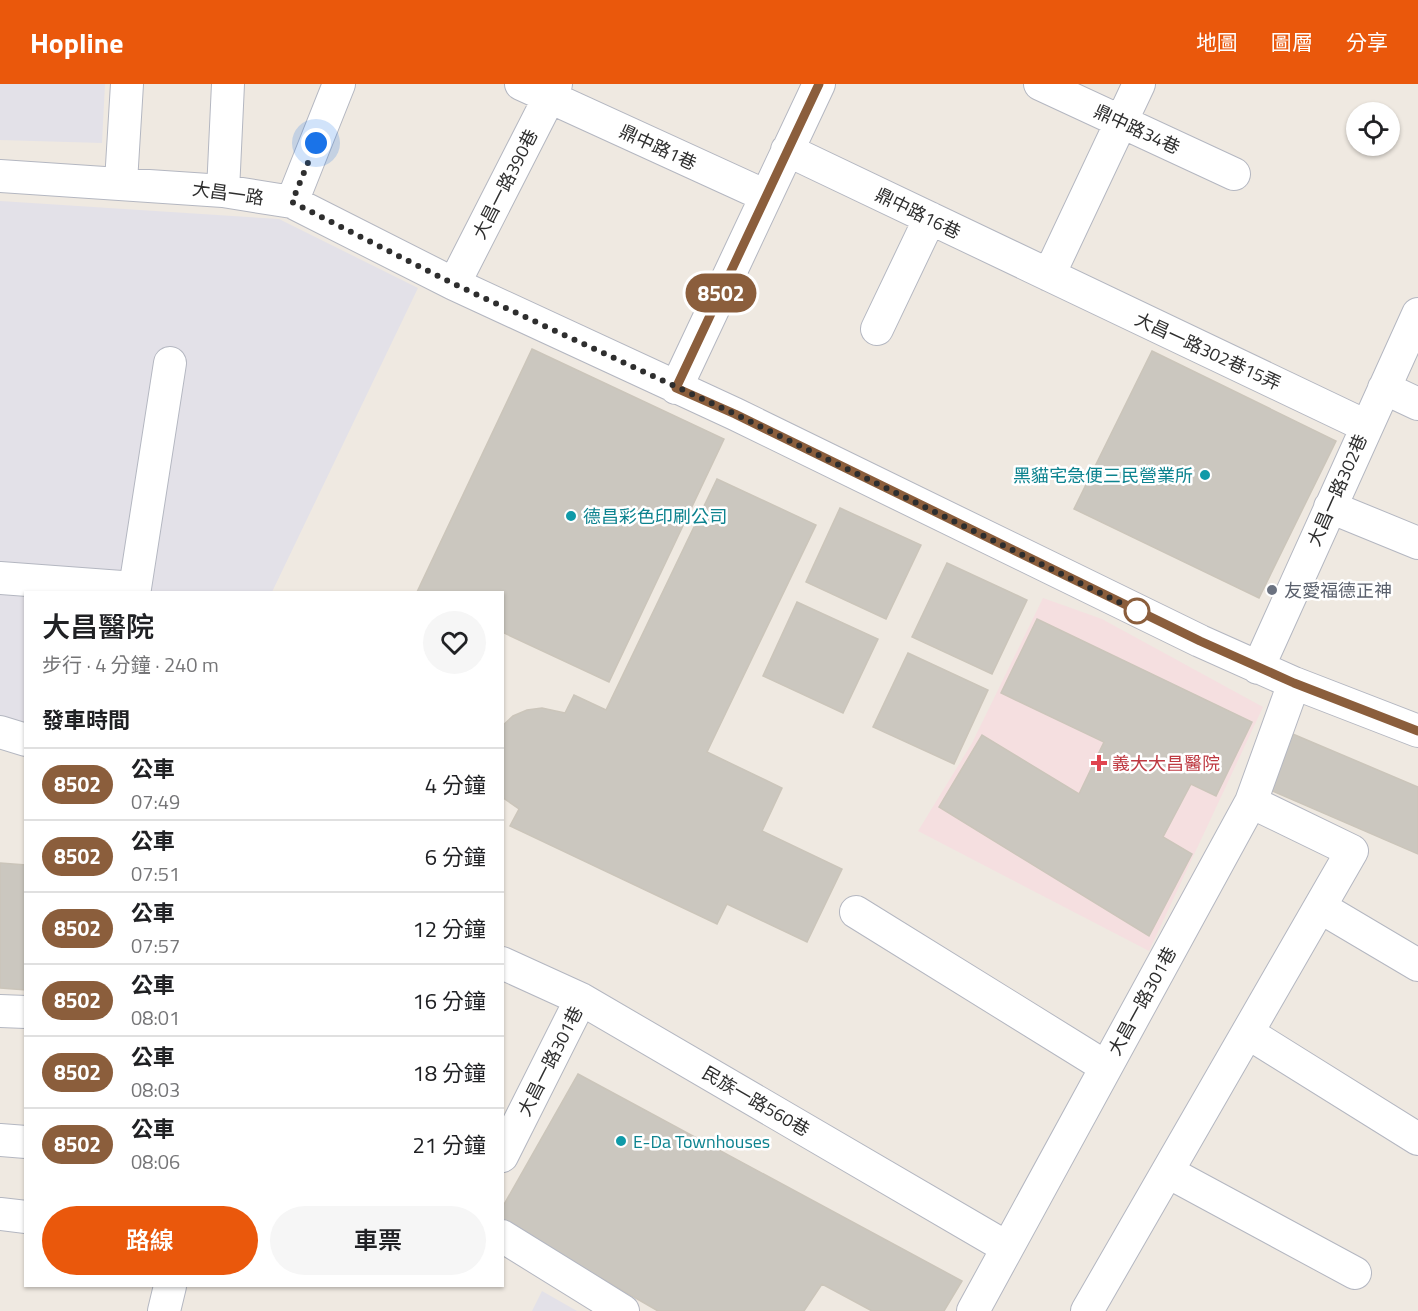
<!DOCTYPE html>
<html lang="zh-TW">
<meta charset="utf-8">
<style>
body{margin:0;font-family:"Titillium Web","Noto Sans TC",sans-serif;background:#f6f6f6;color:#202124;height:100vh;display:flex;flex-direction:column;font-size:22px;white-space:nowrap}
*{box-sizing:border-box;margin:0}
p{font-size:20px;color:#757577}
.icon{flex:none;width:33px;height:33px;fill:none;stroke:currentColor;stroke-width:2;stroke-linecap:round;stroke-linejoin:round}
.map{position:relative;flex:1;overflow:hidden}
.drawer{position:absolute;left:24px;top:507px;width:480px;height:696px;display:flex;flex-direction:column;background:#fff;border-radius:0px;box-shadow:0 2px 4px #0004}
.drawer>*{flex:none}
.badge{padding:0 12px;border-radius:20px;font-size:21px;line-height:39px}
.tools{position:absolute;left:1346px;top:18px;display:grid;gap:12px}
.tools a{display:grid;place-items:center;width:54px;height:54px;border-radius:50%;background:#fff;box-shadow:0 2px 4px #0004;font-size:30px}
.you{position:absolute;width:30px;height:30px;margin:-15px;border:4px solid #fff;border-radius:50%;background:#1a73e8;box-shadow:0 0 0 9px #1a73e833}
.map>.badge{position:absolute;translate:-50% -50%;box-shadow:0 0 0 3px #fff}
h2{padding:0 18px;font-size:22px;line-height:54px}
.round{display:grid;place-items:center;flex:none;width:63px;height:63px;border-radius:32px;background:#f6f6f6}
.head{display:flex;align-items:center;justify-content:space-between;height:102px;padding:0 18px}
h1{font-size:28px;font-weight:600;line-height:45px}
.action{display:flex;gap:12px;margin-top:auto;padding:12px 18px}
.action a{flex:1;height:69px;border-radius:36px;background:#ea580c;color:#fff;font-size:24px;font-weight:600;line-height:69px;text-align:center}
.action a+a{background:#f6f6f6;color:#202124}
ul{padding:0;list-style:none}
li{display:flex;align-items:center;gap:18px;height:72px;padding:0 18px;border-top:2px solid #e0e0e0}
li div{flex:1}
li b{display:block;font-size:22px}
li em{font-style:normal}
li .badge{min-width:66px;font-weight:700;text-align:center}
header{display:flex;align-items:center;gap:36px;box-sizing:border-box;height:84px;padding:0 30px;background:#ea580c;color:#fff}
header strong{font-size:28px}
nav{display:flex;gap:33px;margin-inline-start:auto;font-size:21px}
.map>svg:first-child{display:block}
.industrial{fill:#e3e1e8}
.medical{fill:#f5dfe0}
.building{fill:#cbc7bf;stroke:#cbc5ba;stroke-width:1.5}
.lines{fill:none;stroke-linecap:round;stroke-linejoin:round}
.minor-casing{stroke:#b4b7c1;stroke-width:34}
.minor{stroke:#fff;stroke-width:32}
.line-casing{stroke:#fff;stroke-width:14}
.line{stroke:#8b5e3c;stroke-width:9}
.walk{stroke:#2e2e2e;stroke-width:6;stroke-dasharray:0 10.8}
.culture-dot{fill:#0f9aa8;stroke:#fff;stroke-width:2}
.worship-dot{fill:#6b7280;stroke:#fff;stroke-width:2}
.stop-dot{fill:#fff;stroke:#8b5e3c;stroke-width:3}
.health-dot{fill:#e0444e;stroke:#fff;stroke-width:2}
.labels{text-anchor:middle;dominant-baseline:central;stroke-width:5;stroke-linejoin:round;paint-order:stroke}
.street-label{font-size:18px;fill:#2e2e2e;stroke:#fff}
.culture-label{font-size:18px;fill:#0d838f;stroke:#fff;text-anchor:start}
.worship-label{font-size:18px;fill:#5b616d;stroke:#fff;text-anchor:start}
.health-label{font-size:18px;fill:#be3a42;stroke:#fff;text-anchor:start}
</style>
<header>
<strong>Hopline</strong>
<nav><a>地圖</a><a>圖層</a><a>分享</a></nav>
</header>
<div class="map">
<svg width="1418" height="1227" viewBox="0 0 1418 1227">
<rect width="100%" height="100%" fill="#efe9e1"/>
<path class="industrial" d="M0,0H105L102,59L0,56Z
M0,117L279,135L418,204L272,508H26L25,643L0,635Z
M542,1207L577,1227H532Z"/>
<path class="medical" d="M1043,514L1102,535L1263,623L1149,867L918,747L972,659Z"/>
<path class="building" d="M532,265L724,355L609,598L502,548V508H417Z
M1152,267L1336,357L1259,514L1074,425Z
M717,395L816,441L707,668L782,704L762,747L842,785L807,858L727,820L717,840L510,742L519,725L502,713V642L513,632L527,626L542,624L565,629L574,611L606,626Z
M840,424L921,461L886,535L806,498Z
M947,479L1027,516L992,590L912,553Z
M797,518L878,555L843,629L763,592Z
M1037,535L1252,638L1216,712L1191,700L1163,753L1192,770L1149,852L939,723L982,651L1079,710L1104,658L1001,609Z
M908,569L988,606L954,680L873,643Z
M1288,648L1418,703V770L1263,703Z
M0,779L26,781V906L0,904Z
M578,990L962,1197L944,1227H872L822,1200L804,1227H658L502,1137V1124Z"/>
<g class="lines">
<defs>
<path id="minor" d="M521,0L766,112
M1040,0L1234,90
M787,66L1366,342
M0,92L223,107L292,118L454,200L735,330L1200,557L1294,599L1418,647
M121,98L127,0
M223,107L228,0
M292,118L339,0
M1049,191L1139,0
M454,200L556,0
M877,245L930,134
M676,304L819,0
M1384,304L1418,320
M1330,423L1418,459
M0,494L135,504L170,279
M1258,584L1418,230
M0,648L26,656
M1320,823L1418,881
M856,828L1106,983
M502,879L581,915L1006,1163
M0,927L26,928
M1248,949L1418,1055
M0,1056L26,1058
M502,1072L581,915
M1168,1088L1355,1189
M0,1130L26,1133
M502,1152L623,1227
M164,1227L170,1202
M973,1227L1251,718L1294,599
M1087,1227L1352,767L1251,718"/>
</defs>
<use href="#minor" class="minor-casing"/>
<use href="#minor" class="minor"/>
</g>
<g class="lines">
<defs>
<path id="line" d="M819,0L676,304L735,330L1200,557L1294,599L1418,647"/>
</defs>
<use href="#line" class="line-casing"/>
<use href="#line" class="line"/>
<path class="walk" d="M316,59L292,118L454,200L735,330L1137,527"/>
</g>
<g class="culture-dot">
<circle cx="1205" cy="391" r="6"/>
<circle cx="571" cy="432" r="6"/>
<circle cx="621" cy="1057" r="6"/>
</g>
<circle class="worship-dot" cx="1272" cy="506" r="6"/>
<circle class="stop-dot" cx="1137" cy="527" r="12"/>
<path class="health-dot" d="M1096 670h6v6h6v6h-6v6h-6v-6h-6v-6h6z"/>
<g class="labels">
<g class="street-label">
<text transform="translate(1137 45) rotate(25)">鼎中路34巷</text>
<text transform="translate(658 63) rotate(25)">鼎中路1巷</text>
<text transform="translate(505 100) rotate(-63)">大昌一路390巷</text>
<text transform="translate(228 109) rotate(8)">大昌一路</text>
<text transform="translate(918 129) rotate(26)">鼎中路16巷</text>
<text transform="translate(1208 267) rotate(25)">大昌一路302巷15弄</text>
<text transform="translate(1337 406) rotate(-66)">大昌一路302巷</text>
<text transform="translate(1142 917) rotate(-61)">大昌一路301巷</text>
<text transform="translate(550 977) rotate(-63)">大昌一路301巷</text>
<text transform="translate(756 1017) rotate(30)">民族一路560巷</text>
</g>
<g class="culture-label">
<text x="1193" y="391" text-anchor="end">黑貓宅急便三民營業所</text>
<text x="583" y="432">德昌彩色印刷公司</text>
<text x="633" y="1057">E-Da Townhouses</text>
</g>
<g class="worship-label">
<text x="1284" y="506">友愛福德正神</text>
</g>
<g class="health-label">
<text x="1112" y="679">義大大昌醫院</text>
</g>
</g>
</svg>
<div class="tools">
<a><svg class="icon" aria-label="locate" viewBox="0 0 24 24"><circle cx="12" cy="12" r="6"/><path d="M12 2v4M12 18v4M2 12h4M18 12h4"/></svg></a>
</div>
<div class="you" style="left:316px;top:59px"></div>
<b class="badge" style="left:721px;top:209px;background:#8b5e3c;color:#fff">8502</b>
<section class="drawer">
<div class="head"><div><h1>大昌醫院</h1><p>步行 · 4 分鐘 · 240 m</p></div><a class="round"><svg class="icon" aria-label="heart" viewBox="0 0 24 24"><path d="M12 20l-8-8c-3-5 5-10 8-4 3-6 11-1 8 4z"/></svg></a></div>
<h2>發車時間</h2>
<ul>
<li><span class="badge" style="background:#8b5e3c;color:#fff">8502</span><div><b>公車</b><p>07:49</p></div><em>4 分鐘</em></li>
<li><span class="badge" style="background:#8b5e3c;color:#fff">8502</span><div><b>公車</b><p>07:51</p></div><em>6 分鐘</em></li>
<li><span class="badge" style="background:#8b5e3c;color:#fff">8502</span><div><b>公車</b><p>07:57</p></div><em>12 分鐘</em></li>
<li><span class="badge" style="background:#8b5e3c;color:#fff">8502</span><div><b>公車</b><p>08:01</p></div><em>16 分鐘</em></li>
<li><span class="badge" style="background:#8b5e3c;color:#fff">8502</span><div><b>公車</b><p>08:03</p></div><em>18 分鐘</em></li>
<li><span class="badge" style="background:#8b5e3c;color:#fff">8502</span><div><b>公車</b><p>08:06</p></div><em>21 分鐘</em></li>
</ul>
<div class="action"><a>路線</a><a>車票</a></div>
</section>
</div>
